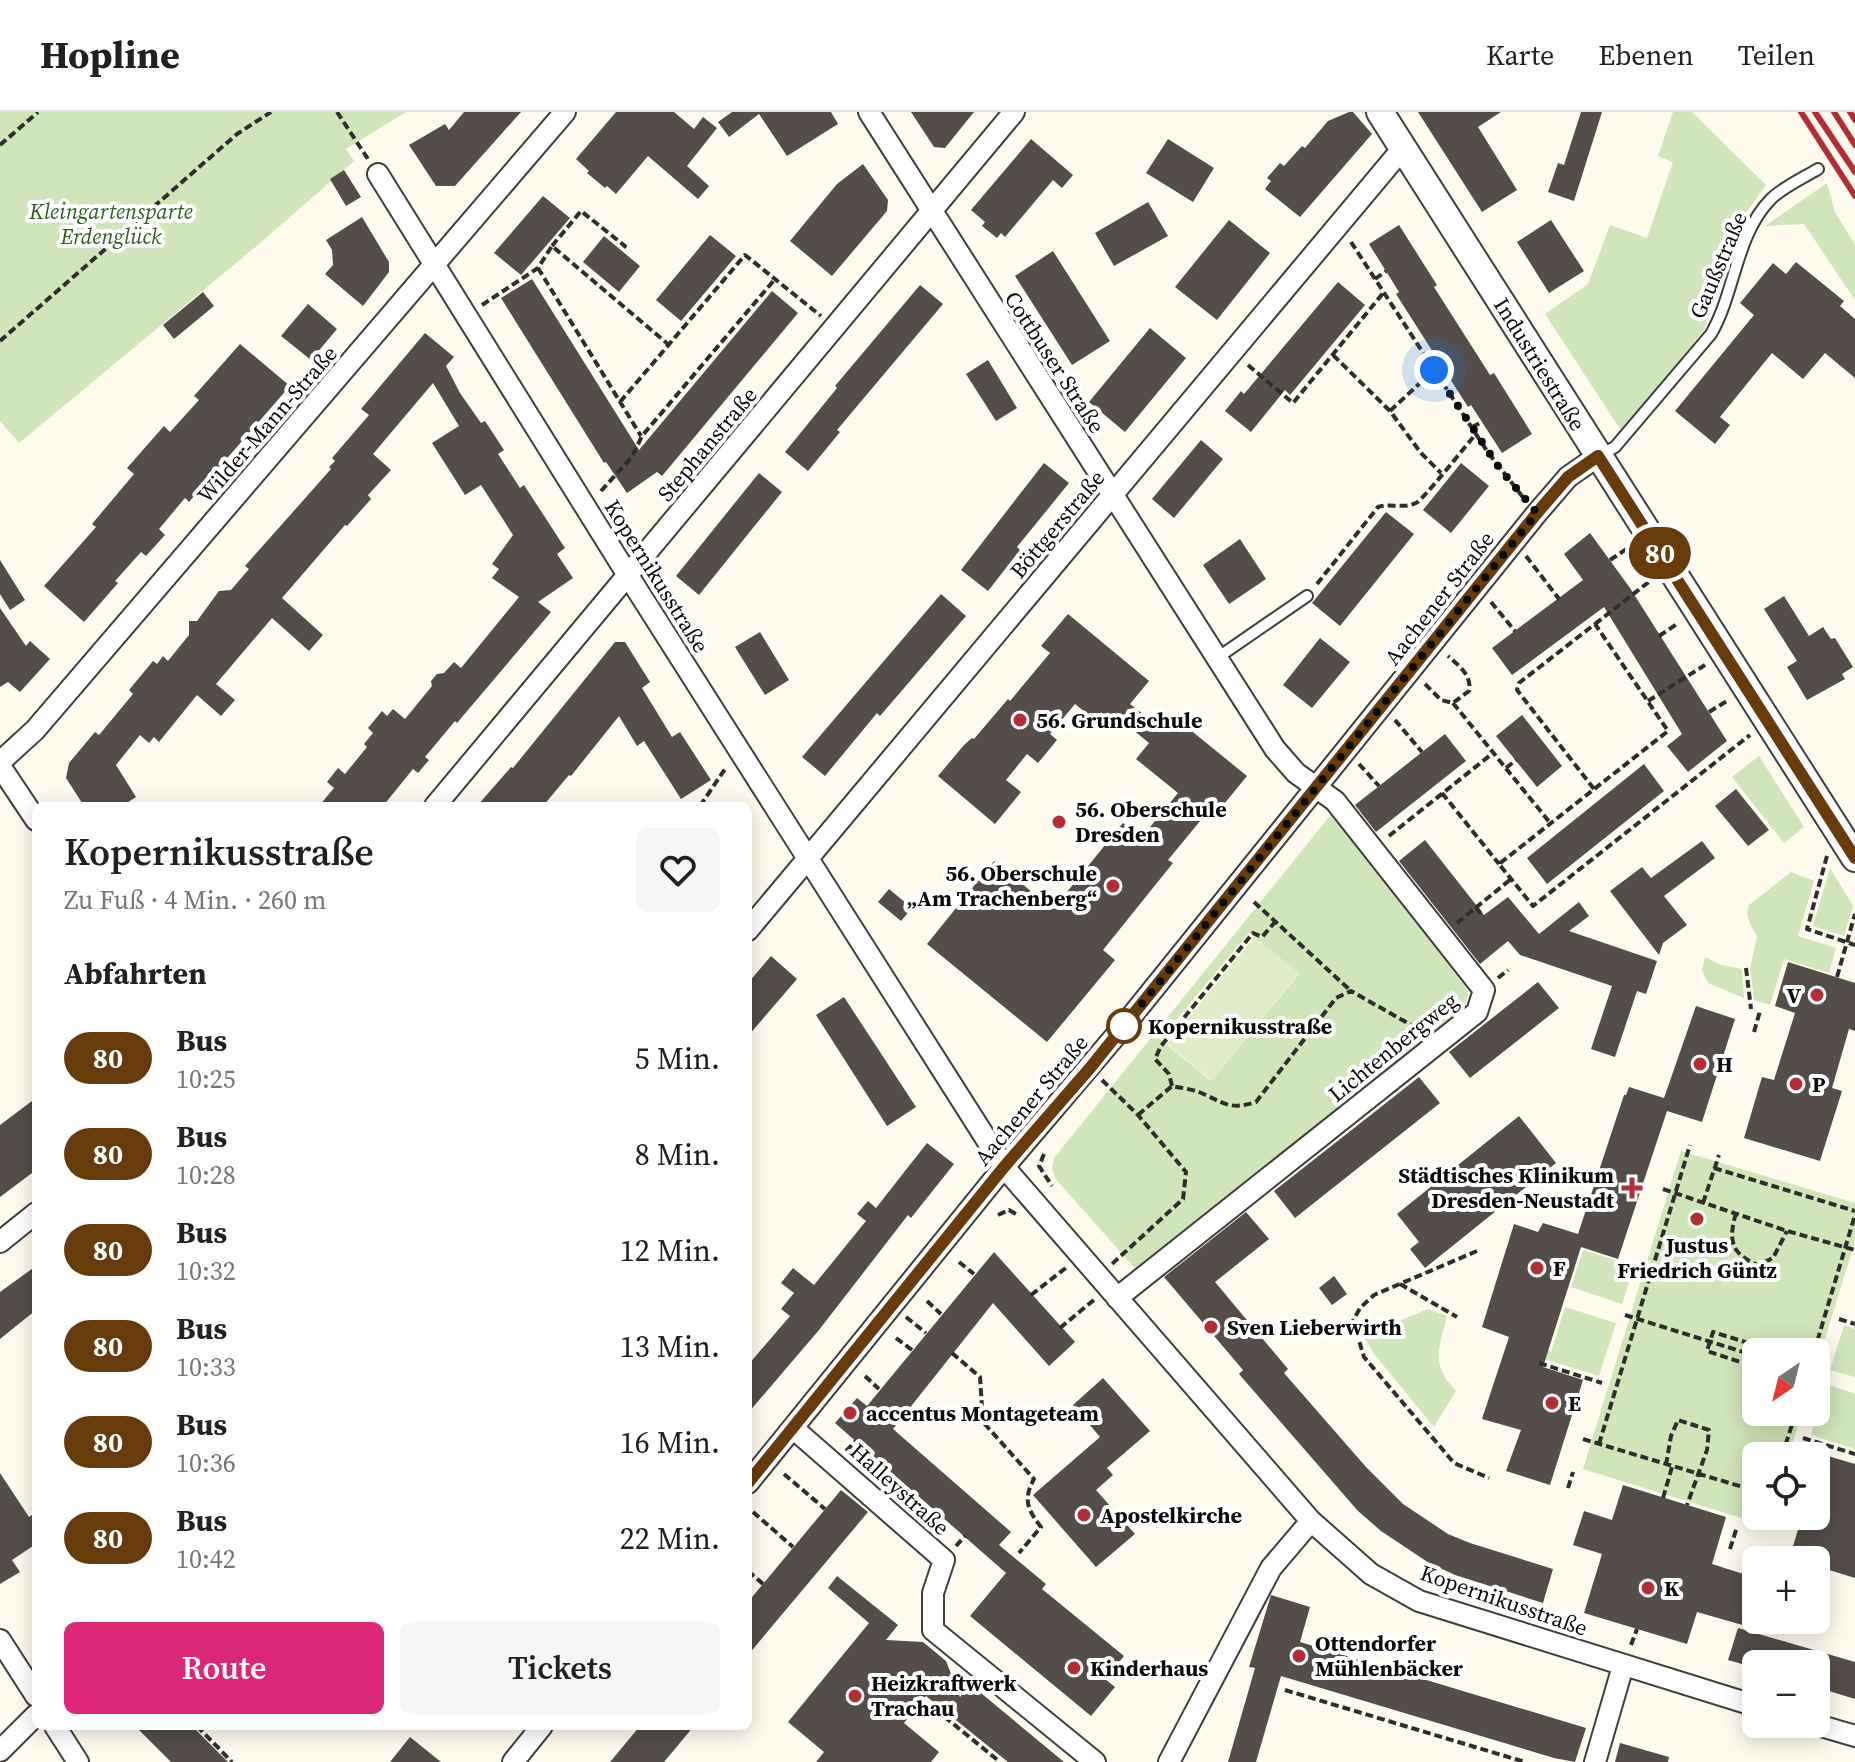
<!DOCTYPE html>
<html lang="de">
<meta charset="utf-8">
<style>
body{margin:0;font-family:"Source Serif 4",serif;background:#f6f6f6;color:#202124;height:100vh;display:flex;flex-direction:column;font-size:30px;white-space:nowrap}
*{box-sizing:border-box;margin:0}
p{font-size:26px;color:#757577}
.icon{flex:none;width:44px;height:44px;fill:none;stroke:currentColor;stroke-width:2;stroke-linecap:round;stroke-linejoin:round}
.map{position:relative;flex:1;overflow:hidden}
.panel{position:absolute;left:32px;top:690px;width:720px;height:928px;display:flex;flex-direction:column;background:#fff;border-radius:12px;box-shadow:0 4px 20px #0003}
.panel>*{flex:none}
.badge{padding:0 16px;border-radius:26px;font-size:28px;line-height:52px}
.needle{width:52px;rotate:215deg}
.buttons{position:absolute;left:1742px;top:1226px;display:grid;gap:16px}
.buttons a{display:grid;place-items:center;width:88px;height:88px;border-radius:12px;background:#fff;box-shadow:0 4px 20px #0003;font-size:40px}
.you{position:absolute;width:40px;height:40px;margin:-20px;border:6px solid #fff;border-radius:50%;background:#1a73e8;box-shadow:0 0 0 12px #1a73e833}
.map>.badge{position:absolute;translate:-50% -50%;box-shadow:0 0 0 4px #fff}
h2{padding:0 32px;font-size:30px;line-height:72px}
.round{display:grid;place-items:center;flex:none;width:84px;height:84px;border-radius:12px;background:#f6f6f6}
.headline{display:flex;align-items:center;justify-content:space-between;height:136px;padding:0 32px}
h1{font-size:38px;font-weight:600;line-height:60px}
.primary-button{display:flex;gap:16px;margin-top:auto;padding:16px 32px}
.primary-button a{flex:1;height:92px;border-radius:12px;background:#db2777;color:#fff;font-size:32px;font-weight:600;line-height:92px;text-align:center}
.primary-button a+a{background:#f6f6f6;color:#202124}
ul{padding:0;list-style:none}
li{display:flex;align-items:center;gap:24px;height:96px;padding:0 32px}
li div{flex:1}
li b{display:block;font-size:30px}
li em{font-style:normal}
li .badge{min-width:88px;font-weight:700;text-align:center}
header{display:flex;align-items:center;gap:48px;box-sizing:border-box;height:112px;padding:0 40px;background:#fff;border-bottom:2px solid #e0e0e0}
header strong{font-size:38px}
nav{display:flex;gap:44px;margin-inline-start:auto;font-size:28px}
.map>svg:first-child{display:block}
.green{fill:#d0e5b9;fill-rule:evenodd}
.pitch{fill:#e1edca}
.building{fill:#544d49}
.lines{fill:none;stroke-linecap:round;stroke-linejoin:round}
.service-casing{stroke:#3f3f3f;stroke-width:14}
.minor-casing{stroke:#3f3f3f;stroke-width:24}
.tertiary-casing{stroke:#3f3f3f;stroke-width:30}
.path{stroke:#2e2e2e;stroke-width:4;stroke-dasharray:8 4;stroke-linecap:butt}
.service{stroke:#fff;stroke-width:10}
.minor{stroke:#fff;stroke-width:20}
.tertiary{stroke:#fff;stroke-width:26}
.rail{stroke:#b22e35;stroke-width:6}
.line-casing{stroke:#fff;stroke-width:18}
.line{stroke:#683b0c;stroke-width:12}
.walk{stroke:#0c0c0c;stroke-width:8;stroke-dasharray:0 14.4}
.poi-dot{fill:#b22e35;stroke:#fff;stroke-width:3}
.stop-dot{fill:#fff;stroke:#683b0c;stroke-width:4}
.labels{text-anchor:middle;dominant-baseline:central;stroke-width:8;stroke-linejoin:round;paint-order:stroke}
.park-label{font-size:22px;font-style:italic;fill:#2e5f21;stroke:#fff}
.street-label{font-size:22px;fill:#0c0c0c;stroke:#fff}
.poi-label{font-size:22px;font-weight:bold;fill:#0c0c0c;stroke:#fff;text-anchor:start}
.stop-label{font-size:22px;font-weight:bold;fill:#0c0c0c;stroke:#fff;text-anchor:start}
</style>
<header>
<strong>Hopline</strong>
<nav><a>Karte</a><a>Ebenen</a><a>Teilen</a></nav>
</header>
<div class="map">
<svg width="1855" height="1650" viewBox="0 0 1855 1650">
<rect width="100%" height="100%" fill="#fefaed"/>
<path class="green" d="M0,0H406L346,37L354,49L259,132L19,331L0,309Z
M1673,0H1692L1766,73L1744,104L1726,147L1704,218L1622,320L1545,202L1588,172L1610,113L1647,126L1673,50L1658,44Z
M1827,71L1835,100L1855,133V188L1804,112L1765,114Z
M1759,644L1804,715L1784,731L1732,665Z
M1333,700L1470,870L1463,904L1138,1160L1055,1066L1052,1057L1054,1046ZM1249,821L1299,862L1211,969L1160,927Z
M1830,756L1853,794L1844,824L1813,814Z
M1791,760L1814,769L1798,824L1836,836L1829,861L1784,847L1770,893L1754,888L1750,856L1757,825C1752,814 1744,806 1749,793Z
M1705,845L1721,853L1742,857L1744,886L1708,871L1702,858Z
M1681,1039L1855,1091V1129L1816,1256V1240H1756V1300H1802L1789,1344H1756V1404H1770L1767,1414L1583,1357Z
M1583,1138L1634,1154L1622,1192L1571,1175Z
M1565,1195L1616,1211L1599,1264L1544,1247L1546,1239L1551,1240Z
M1428,1197L1447,1204C1439,1237 1430,1252 1456,1279L1434,1315L1374,1242L1363,1224Z
M1844,1213L1855,1217V1265L1830,1258Z
M1826,1272L1855,1282V1337L1811,1323Z"/>
<path class="pitch" d="M1254,825L1299,861L1212,969L1167,932Z"/>
<path class="building" d="M464,0H521L455,74H436L409,33L445,12L449,18Z
M616,0H674L694,17L703,5L717,16L687,54L709,74L698,87L648,44L616,82L607,74L605,76L587,61L589,59L576,47Z
M732,0H831L838,12L787,44L759,2L729,25L718,10Z
M911,0H974L945,36L934,35Z
M1349,0H1353L1372,22L1300,105L1265,77L1271,69L1267,66L1280,51L1284,54L1302,34L1305,36L1328,9Z
M1418,0H1501L1478,15L1517,78L1482,100Z
M1581,0H1602L1574,89L1548,80L1558,51L1564,53Z
M1031,27L1073,63L1062,76L1053,68L1005,125L1001,121L997,126L982,114L985,110L971,98Z
M1168,27L1214,56L1193,90L1146,61Z
M863,52L888,88L887,99L832,164L790,129L837,72Z
M344,58L361,85L346,94L330,67Z
M543,84L570,106L521,163L494,141Z
M1148,90L1168,124L1114,154L1095,121Z
M362,105L389,150V160L363,194L325,162L333,153L332,138L326,128Z
M1229,108L1270,141L1217,208L1175,175Z
M1551,108L1584,159L1549,181L1517,130Z
M1399,113L1437,173L1434,175L1490,263L1494,261L1532,322L1502,341L1471,293L1468,295L1396,182L1399,180L1369,132Z
M710,123L736,144L681,209L656,188Z
M604,124L640,154L619,180L583,150Z
M1053,139L1110,229L1072,253L1015,164Z
M1796,150L1844,189L1840,194L1855,207V266L1825,241L1803,267L1772,241L1720,305L1730,313L1715,332L1675,299L1754,203L1740,191L1773,151L1786,162Z
M532,167L639,338L772,179L798,201L662,364L657,360L627,381L606,350L604,351L501,186Z
M1338,170L1365,193L1290,283L1285,278L1251,320L1225,299L1241,279L1244,282Z
M920,173L943,192L837,318L840,320L808,359L785,340L837,276L835,274Z
M203,180L214,194L174,227L163,213Z
M308,192L337,217L311,248L281,224Z
M1150,216L1186,246L1125,320L1089,290Z
M425,221L454,245L446,254L460,281L481,311L485,309L504,338L498,342L520,376L524,373L565,436L557,442L573,466L538,490L551,500L457,611L455,609L425,645L429,648L418,661L413,657L383,694H319L334,676L327,670L338,656L345,662L367,635L364,632L373,621L368,616L382,599L387,604L393,597L405,607L432,574L431,569L437,562L444,561L454,550L461,556L519,485L492,466L499,457L492,452L513,423L481,373L465,383L432,331L459,314L433,271L373,342L391,358L368,383L371,387L347,414L345,413L282,486L323,523L309,539L272,506L216,572L235,588L221,604L197,583L159,630L154,625L149,631L140,623L116,653L136,685L122,694H84L66,666L69,651L95,620L99,623L133,582L129,578L153,549L157,552L163,544L168,549L189,523V509H197L219,479L231,478L249,457L245,454L331,357L329,355L335,349L332,346L369,303L361,297Z
M240,232L290,274L189,390L185,386L159,417L165,423L146,444L141,440L115,469L118,471L84,510L44,474L96,415L92,412L134,362L127,356L164,314L170,320L199,288L194,284Z
M988,248L1017,296L996,309L966,262Z
M1201,328L1223,347L1174,406L1152,387Z
M1044,351L1069,371L1017,435L1020,438L988,479L961,458Z
M1461,351L1489,374L1451,421L1423,398Z
M759,361L782,380L699,483L676,464Z
M1386,400L1414,422L1340,514L1312,491Z
M1590,421L1630,476L1727,629L1688,660L1667,634L1682,622L1604,495L1512,563L1492,536L1583,468L1564,442Z
M1240,427L1266,467L1229,492L1203,453Z
M0,448L25,488L10,498L0,482Z
M941,482L966,504L880,604L877,601L825,664L802,645Z
M1784,484L1809,524L1823,515L1831,527L1835,526L1853,555L1842,562L1845,567L1807,588L1787,555L1797,549L1764,497Z
M0,496L26,534L30,529L50,547L20,580L8,570L0,575Z
M1068,502L1149,569L1130,592L1161,616L1172,603L1247,664L1211,708L1205,703L1168,748L1173,751L1103,838L1115,848L1047,930L927,832L994,749L1053,797L1123,711L1141,726L1178,681L1136,647L1149,631L1119,606L1108,619L1075,592L1050,622L1057,628L1038,651L1027,642L1006,668L1021,680L995,712L938,664L964,633L972,626L974,627L1008,587L1010,589L1050,541L1041,534Z
M760,520L789,568L765,583L735,535Z
M1320,526L1350,550L1312,596L1283,573Z
M615,530H625L650,570L642,576L672,625L680,620L711,668L681,687L644,629L637,634L619,604L571,664L569,663L543,694H477L511,655L513,656Z
M1522,603L1562,654L1537,675L1496,624Z
M1445,622L1466,649L1376,720L1355,693Z
M1644,652L1664,679L1547,772L1527,746Z
M1736,677L1769,718L1748,734L1715,694Z
M1425,728L1484,803L1508,785L1539,822L1579,790L1589,804L1569,819L1657,849L1646,882L1637,879L1615,945L1591,937L1612,874L1520,843L1508,829L1480,852L1399,749Z
M1702,729L1715,746L1664,784L1687,813L1663,831L1659,843L1610,779L1642,755L1651,766Z
M889,777L912,796L901,809L878,790Z
M771,844L797,867L748,924V871Z
M1788,850L1855,871V919L1849,917L1832,976L1842,979L1820,1049L1744,1026L1762,965L1774,968L1795,901L1775,894Z
M1538,870L1559,896L1470,966L1449,940Z
M844,885L916,995L887,1014L816,903Z
M1696,894L1735,907L1702,1010L1667,999L1618,1147L1581,1135L1543,1255L1583,1268L1550,1373L1506,1359L1521,1318L1482,1307L1509,1225L1482,1215L1514,1112L1538,1120L1543,1111L1578,1122L1624,983H1626L1629,975L1664,986Z
M1419,965L1440,991L1295,1106L1274,1079Z
M36,986V1058L0,1085V1013Z
M1519,1004L1556,1051L1425,1156L1410,1137L1419,1130L1397,1102Z
M927,1031L954,1052L911,1106L908,1103L819,1218L748,1301V1253L790,1204L781,1197L794,1181L781,1171L793,1156L814,1173L866,1109L857,1102L868,1089L876,1096Z
M1246,1100L1269,1127L1215,1170L1288,1257L1284,1261L1366,1355L1403,1392L1448,1422L1470,1431L1553,1457L1543,1491L1455,1463L1429,1451L1381,1419L1358,1399L1239,1262L1243,1258L1164,1165Z
M994,1140L1075,1230L1049,1254L993,1191L893,1317L1011,1420L999,1433L1046,1472L1042,1477L1124,1544L1105,1567L1115,1575L1091,1604L970,1504L1006,1461L835,1311L857,1286L867,1294Z
M36,1154V1198L0,1227V1180Z
M1334,1164L1347,1182L1332,1193L1319,1176Z
M1103,1266L1150,1319L1107,1356L1113,1363L1096,1378L1135,1422L1096,1455L1033,1383L1100,1325L1073,1293Z
M1821,1342L1855,1352V1466L1816,1454V1448H1789L1802,1404H1816V1359Z
M0,1361L29,1405L36,1400V1432L12,1448L20,1460L0,1472Z
M1623,1373L1726,1405L1712,1452L1756,1466V1486L1746,1514L1697,1500L1687,1532L1584,1501L1602,1442L1573,1433L1584,1399L1612,1408Z
M841,1378L868,1400L748,1543V1490Z
M837,1464L898,1513L886,1528L923,1530L946,1549L960,1585L970,1572L1064,1650H1008L926,1584L904,1611L939,1640L931,1650H816L824,1640L788,1610L869,1511L828,1476Z
M1271,1483L1310,1495L1300,1530L1586,1616L1575,1650L1554,1646L1281,1564L1256,1650H1228L1255,1556L1249,1555Z
M1738,1516L1855,1550V1587L1816,1575V1552H1756V1556L1728,1548Z
M135,1614H192L228,1650H171Z
M640,1614H694L664,1650H610Z
M410,1625L441,1650H390Z
M1620,1631L1669,1645L1668,1650H1615Z"/>
<g class="lines">
<defs>
<path id="service" d="M1600,343L1615,335L1711,222C1735,181 1736,122 1771,87C1783,75 1803,66 1818,57
M1217,546L1307,484"/>
<path id="minor" d="M869,0L1275,637L1296,661L1335,689L1484,878L1477,900L1117,1186
M378,62L629,465L1004,1055L1311,1409L1371,1462L1419,1489L1756,1594
M0,650L35,618L565,0
M0,654L36,708
M435,694L1014,0
M748,818L1403,36
M0,1130L36,1101
M794,1317L944,1448L933,1481V1518L1095,1650
M748,1371L1004,1055L1118,921L1537,401L1568,365L1598,344
M0,1528L36,1584
M1814,1612L1855,1624
M55,1614L78,1650
M0,1639L36,1603
M513,1650L542,1614
M1169,1650L1271,1456L1311,1409
M1595,1650L1623,1554"/>
<path id="tertiary" d="M1380,0L1855,746"/>
</defs>
<use href="#service" class="service-casing"/>
<use href="#minor" class="minor-casing"/>
<use href="#tertiary" class="tertiary-casing"/>
<path class="path" d="M337,0L368,47
M0,33L38,0
M1351,130L1487,339L1525,388
M552,134L581,99L625,134L621,139
M538,156L641,324
M1375,167L1386,159
M482,193L538,156L552,134L669,233
M0,229L237,22L271,0
M1333,243L1390,299L1421,341L1441,361
M1248,253L1293,291L1384,180
M620,290L745,143L821,204
M1390,299L1434,258
M1472,315L1482,310
M601,379L632,345L642,324L775,167
M1526,444L1559,487
M1610,448L1631,434
M1317,472L1378,395C1391,391 1403,397 1416,391C1424,387 1466,333 1476,322
M1491,490L1515,519
M1595,512L1650,469
M1659,524L1677,512
M1425,572L1441,588L1453,591L1469,579C1472,563 1459,554 1448,544
M1648,589L1705,553
M1453,591L1551,712
M1709,600L1727,589
M1395,608L1422,640
M1359,652L1379,674
M1506,656L1516,648
M1594,677L1517,578L1519,571L1595,512L1668,619L1499,752L1533,794L1750,623
M1442,681L1499,752
M700,694L725,657
M1389,724L1493,641
M1827,744L1807,817L1855,833
M1254,790L1351,879
M1476,795L1483,805
M1457,811L1511,767
M1746,856L1751,897
M1837,865L1855,802
M1498,866L1508,858
M1754,920L1760,899
M1102,968L1138,1003L1186,1060L1183,1087L1112,1152
M1172,974L1169,962L1155,947L1161,934L1253,821L1262,825L1275,810
M1138,1003L1172,974C1181,976 1191,977 1199,980C1223,990 1229,999 1256,990L1336,886L1351,879L1420,918
M1044,1042L1039,1054L1052,1074
M1714,1056L1855,1099
M1663,1077L1787,1119L1855,1138
M1703,1091L1719,1043
M1736,1101C1728,1129 1731,1142 1758,1153L1773,1146L1787,1119
M998,1103L1009,1098L1016,1102
M1477,1139L1374,1183L1360,1196L1353,1209L1364,1245L1454,1351L1489,1366
M959,1150L974,1162
M1400,1172L1457,1205
M1031,1183L1067,1155
M927,1189L941,1202
M1625,1203L1756,1244
M906,1205L926,1221
M1839,1207L1855,1212
M1060,1216L1095,1187
M896,1226L912,1238
M1814,1240L1855,1103
M952,1241L980,1265L983,1310L1034,1367C1023,1387 1027,1397 1041,1415L1019,1441
M1755,1244L1752,1254L1707,1239L1713,1220L1758,1234L1757,1240
M1539,1251L1602,1271
M1816,1263L1821,1264
M865,1264L879,1277
M1803,1326L1855,1342
M1583,1327L1756,1379
M1599,1332L1690,1033
M846,1339L856,1329
M1782,1344L1796,1300
M1666,1353L1671,1324L1678,1308L1709,1318L1707,1338L1687,1393
M784,1362L825,1397
M885,1373L894,1363
M1568,1376L1573,1360
M1663,1386L1672,1355
M753,1400L793,1435
M924,1404L932,1396
M956,1434L965,1424
M1730,1437L1737,1415
M748,1459L763,1472
M1631,1533L1637,1517
M1285,1578L1525,1650
M935,1597L1000,1650
M197,1614L232,1650"/>
<use href="#service" class="service"/>
<use href="#minor" class="minor"/>
<use href="#tertiary" class="tertiary"/>
<path class="rail" d="M1801,0L1855,84
M1815,0L1855,60
M1834,0L1855,33
M1850,0L1855,8"/>
</g>
<g class="lines">
<defs>
<path id="line" d="M748,1371L1004,1055L1090,956L1537,401L1568,365L1598,344L1855,746"/>
</defs>
<use href="#line" class="line-casing"/>
<use href="#line" class="line"/>
<path class="walk" d="M1124,914L1537,401L1500,357L1434,258"/>
</g>
<g class="poi-dot">
<circle cx="1020" cy="608" r="8"/>
<circle cx="1059" cy="710" r="8"/>
<circle cx="1113" cy="774" r="8"/>
<circle cx="1817" cy="883" r="8"/>
<circle cx="1700" cy="952" r="8"/>
<circle cx="1796" cy="972" r="8"/>
<path d="M1628 1064h8v8h8v8h-8v8h-8v-8h-8v-8h8z"/>
<circle cx="1697" cy="1107" r="8"/>
<circle cx="1537" cy="1156" r="8"/>
<circle cx="1211" cy="1215" r="8"/>
<circle cx="1552" cy="1291" r="8"/>
<circle cx="850" cy="1301" r="8"/>
<circle cx="1084" cy="1403" r="8"/>
<circle cx="1648" cy="1476" r="8"/>
<circle cx="1299" cy="1544" r="8"/>
<circle cx="1074" cy="1556" r="8"/>
<circle cx="855" cy="1584" r="8"/>
</g>
<circle class="stop-dot" cx="1124" cy="914" r="16"/>
<g class="labels">
<g class="park-label">
<text x="111" y="99">Kleingartensparte<tspan x="111" dy="25">Erdenglück</tspan></text>
</g>
<g class="street-label">
<text transform="translate(1718 153) rotate(-67)">Gaußstraße</text>
<text transform="translate(1055 250) rotate(57)">Cottbuser Straße</text>
<text transform="translate(1540 252) rotate(58)">Industriestraße</text>
<text transform="translate(267 312) rotate(-49)">Wilder-Mann-Straße</text>
<text transform="translate(707 332) rotate(-50)">Stephanstraße</text>
<text transform="translate(1057 412) rotate(-50)">Böttgerstraße</text>
<text transform="translate(657 464) rotate(58)">Kopernikusstraße</text>
<text transform="translate(1439 486) rotate(-52)">Aachener Straße</text>
<text transform="translate(1393 935) rotate(-39)">Lichtenbergweg</text>
<text transform="translate(1031 988) rotate(-50)">Aachener Straße</text>
<text transform="translate(900 1377) rotate(42)">Halleystraße</text>
<text transform="translate(1504 1488) rotate(19)">Kopernikusstraße</text>
</g>
<g class="poi-label">
<text x="1036" y="608">56. Grundschule</text>
<text x="1075" y="697">56. Oberschule<tspan x="1075" dy="25">Dresden</tspan></text>
<text x="1097" y="761" text-anchor="end">56. Oberschule<tspan x="1097" dy="25">„Am Trachenberg“</tspan></text>
<text x="1801" y="883" text-anchor="end">V</text>
<text x="1716" y="952">H</text>
<text x="1812" y="972">P</text>
<text x="1614" y="1063" text-anchor="end">Städtisches Klinikum<tspan x="1614" dy="25">Dresden-Neustadt</tspan></text>
<text x="1697" y="1133" text-anchor="middle">Justus<tspan x="1697" dy="25">Friedrich Güntz</tspan></text>
<text x="1553" y="1156">F</text>
<text x="1227" y="1215">Sven Lieberwirth</text>
<text x="1568" y="1291">E</text>
<text x="866" y="1301">accentus Montageteam</text>
<text x="1100" y="1403">Apostelkirche</text>
<text x="1664" y="1476">K</text>
<text x="1315" y="1531">Ottendorfer<tspan x="1315" dy="25">Mühlenbäcker</tspan></text>
<text x="1090" y="1556">Kinderhaus</text>
<text x="871" y="1571">Heizkraftwerk<tspan x="871" dy="25">Trachau</tspan></text>
</g>
<g class="stop-label">
<text x="1148" y="914">Kopernikusstraße</text>
</g>
</g>
</svg>
<div class="buttons">
<a><svg class="needle" viewBox="-14 -14 28 28"><path d="M0-13l5 13h-10z" fill="#e53935"/><path d="M0 13l5-13h-10z" fill="#757577"/></svg></a>
<a><svg class="icon" aria-label="locate" viewBox="0 0 24 24"><circle cx="12" cy="12" r="6"/><path d="M12 2v4M12 18v4M2 12h4M18 12h4"/></svg></a>
<a>+</a>
<a>−</a>
</div>
<div class="you" style="left:1434px;top:258px"></div>
<b class="badge" style="left:1660px;top:441px;background:#683b0c;color:#fff">80</b>
<section class="panel">
<div class="headline"><div><h1>Kopernikusstraße</h1><p>Zu Fuß · 4 Min. · 260 m</p></div><a class="round"><svg class="icon" aria-label="heart" viewBox="0 0 24 24"><path d="M12 20l-8-8c-3-5 5-10 8-4 3-6 11-1 8 4z"/></svg></a></div>
<h2>Abfahrten</h2>
<ul>
<li><span class="badge" style="background:#683b0c;color:#fff">80</span><div><b>Bus</b><p>10:25</p></div><em>5 Min.</em></li>
<li><span class="badge" style="background:#683b0c;color:#fff">80</span><div><b>Bus</b><p>10:28</p></div><em>8 Min.</em></li>
<li><span class="badge" style="background:#683b0c;color:#fff">80</span><div><b>Bus</b><p>10:32</p></div><em>12 Min.</em></li>
<li><span class="badge" style="background:#683b0c;color:#fff">80</span><div><b>Bus</b><p>10:33</p></div><em>13 Min.</em></li>
<li><span class="badge" style="background:#683b0c;color:#fff">80</span><div><b>Bus</b><p>10:36</p></div><em>16 Min.</em></li>
<li><span class="badge" style="background:#683b0c;color:#fff">80</span><div><b>Bus</b><p>10:42</p></div><em>22 Min.</em></li>
</ul>
<div class="primary-button"><a>Route</a><a>Tickets</a></div>
</section>
</div>
